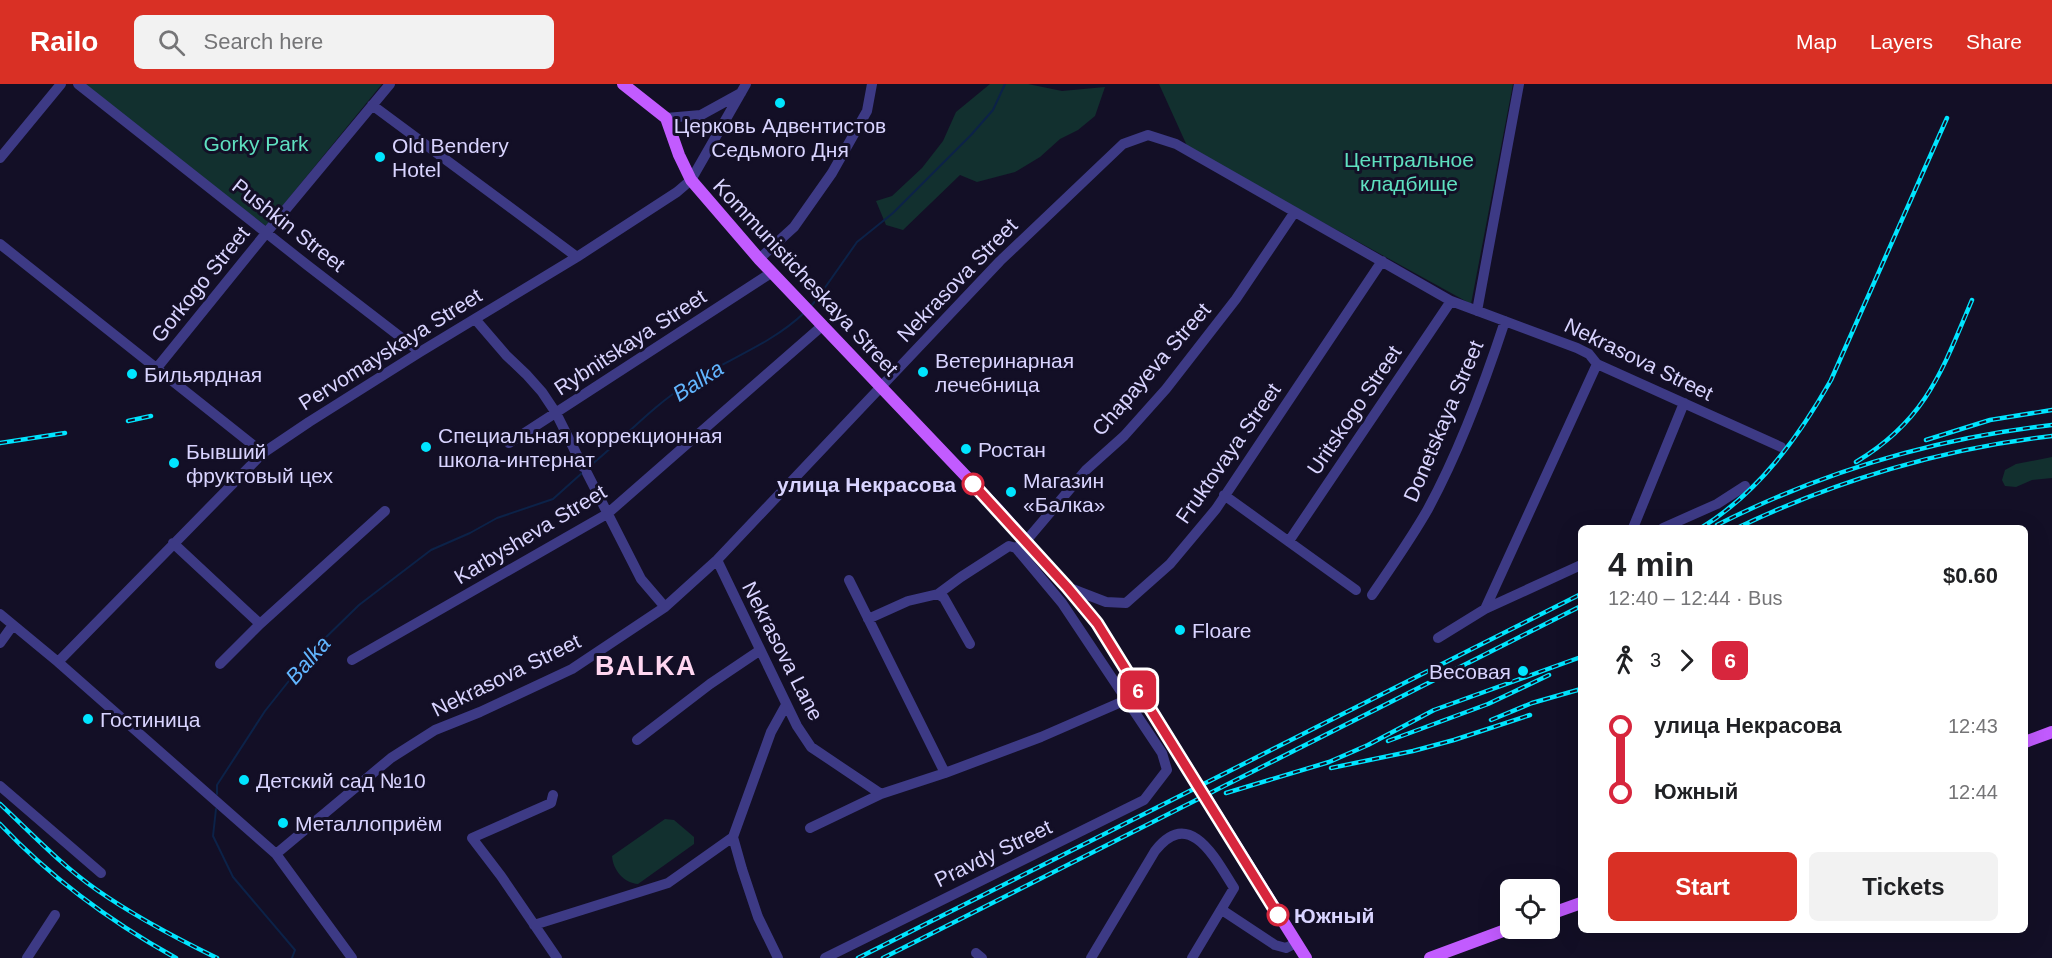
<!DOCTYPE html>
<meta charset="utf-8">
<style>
body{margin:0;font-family:Arial,sans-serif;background:#f2f2f2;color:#202124;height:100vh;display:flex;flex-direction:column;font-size:22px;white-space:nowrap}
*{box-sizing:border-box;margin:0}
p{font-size:20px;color:#757577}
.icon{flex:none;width:33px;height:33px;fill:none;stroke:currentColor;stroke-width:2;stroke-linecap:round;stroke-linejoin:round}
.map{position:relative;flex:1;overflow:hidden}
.sheet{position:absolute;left:1578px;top:441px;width:450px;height:408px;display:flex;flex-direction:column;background:#fff;border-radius:9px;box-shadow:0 6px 24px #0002}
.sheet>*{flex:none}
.badge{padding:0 12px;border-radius:9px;font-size:21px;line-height:39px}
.fabs{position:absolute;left:1500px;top:795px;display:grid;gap:12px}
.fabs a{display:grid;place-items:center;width:60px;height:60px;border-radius:9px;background:#fff;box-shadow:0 6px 24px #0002;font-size:30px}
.map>.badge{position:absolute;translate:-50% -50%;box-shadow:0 0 0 3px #fff}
.legs{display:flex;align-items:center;gap:9px;height:66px;padding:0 30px;font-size:20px}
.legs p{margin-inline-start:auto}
.head{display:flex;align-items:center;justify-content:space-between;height:102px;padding:0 30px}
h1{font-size:33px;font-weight:600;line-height:45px}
.primary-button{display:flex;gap:12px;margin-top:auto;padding:12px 30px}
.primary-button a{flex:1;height:69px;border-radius:9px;background:#d93025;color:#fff;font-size:24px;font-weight:600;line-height:69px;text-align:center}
.primary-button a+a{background:#f2f2f2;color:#202124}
ul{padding:0 30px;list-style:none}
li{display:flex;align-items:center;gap:21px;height:66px;font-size:22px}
li i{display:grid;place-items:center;width:9px;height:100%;margin:0 8px;background:currentColor}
li i::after{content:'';width:15px;height:15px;margin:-8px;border:4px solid;border-radius:50%;background:#fff}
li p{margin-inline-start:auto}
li:first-child i{background:linear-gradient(#0000 50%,currentColor 0)}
li:last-child i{background:linear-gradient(currentColor 50%,#0000 0)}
header{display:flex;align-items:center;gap:36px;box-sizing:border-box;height:84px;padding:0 30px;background:#d93025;color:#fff}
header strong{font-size:28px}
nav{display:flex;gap:33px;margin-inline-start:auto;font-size:21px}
.search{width:420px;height:54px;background:#f2f2f2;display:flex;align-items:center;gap:15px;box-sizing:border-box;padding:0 21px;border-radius:9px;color:#757577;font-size:22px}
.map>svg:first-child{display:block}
.green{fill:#12302f}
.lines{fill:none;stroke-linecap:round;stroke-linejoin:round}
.stream{stroke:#0c2248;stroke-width:2}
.minor{stroke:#3d3a85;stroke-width:10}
.major{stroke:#c25bff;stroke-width:12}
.rail-casing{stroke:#00e5ff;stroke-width:4.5}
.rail{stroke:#130f26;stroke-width:2;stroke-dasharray:7;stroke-linecap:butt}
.line-1-casing{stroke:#fff;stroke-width:14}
.line-1{stroke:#d7263d;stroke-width:9}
.poi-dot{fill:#00e5ff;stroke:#130f26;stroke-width:2}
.stop-1-dot{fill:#fff;stroke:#d7263d;stroke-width:3}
.labels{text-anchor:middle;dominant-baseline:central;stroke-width:6;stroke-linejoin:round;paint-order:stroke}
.poi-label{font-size:21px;fill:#d9d4ff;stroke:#130f26;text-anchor:start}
.park-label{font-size:21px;fill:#5fe0c0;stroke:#130f26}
.street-label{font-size:21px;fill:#d9d4ff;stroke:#130f26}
.stop-label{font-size:21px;font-weight:bold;fill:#d9d4ff;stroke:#130f26;text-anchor:end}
.water-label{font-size:22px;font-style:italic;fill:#62b6ff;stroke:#130f26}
.district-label{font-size:27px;font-weight:bold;letter-spacing:1.5px;fill:#ffd6f0;stroke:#130f26}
</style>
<header>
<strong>Railo</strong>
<div class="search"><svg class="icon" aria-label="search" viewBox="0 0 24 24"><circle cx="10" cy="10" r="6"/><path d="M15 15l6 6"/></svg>Search here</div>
<nav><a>Map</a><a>Layers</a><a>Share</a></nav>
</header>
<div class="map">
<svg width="2052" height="874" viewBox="0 0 2052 874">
<rect width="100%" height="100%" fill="#130f26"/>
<path class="green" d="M78,0H382L266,142Z
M990,0H1028L1062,7L1105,3L1095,32L1078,46L1060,55L1040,73L1015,88L977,98L960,91L903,146L886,141L876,117L892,112L922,84L943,57L956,28Z
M1159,0H1513L1471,220L1188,64Z
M2052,373V394L2032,396L2016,403L2005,402L2002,396L2005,386L2016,380Z
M665,735L674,736L694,753V760L638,800C624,799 613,786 612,772Z"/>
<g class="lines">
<path class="stream" d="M811,222L817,215L857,158L893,129L971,51L993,26L1005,0
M586,385C621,358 650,323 688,300C726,276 772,260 805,228
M217,710V701L265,627L315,564L359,521L431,466L470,449L497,434L553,415L582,389
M216,725L213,752L233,793L295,866L292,874"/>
<path class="minor" d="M78,0L307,181L420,268
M372,21L577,173
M666,34L701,31L741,9
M0,74L61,0
M0,160L263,369
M759,175L794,143L832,89L867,27L872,0
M1477,227L1519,0
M475,235L506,271L526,290L542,308L556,329L583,383
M156,285L267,148L390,0
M509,359L771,189
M587,389L641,495L665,523
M1224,411L1356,506
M1633,444L1684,319
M1663,444L1717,420L1745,402
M1289,457L1451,217
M173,459L260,540
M717,476L797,642L811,663L881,710
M849,496L945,689
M1067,503L1106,518L1126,519L1170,480L1216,425L1382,177
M938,510L961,493L1009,462L1016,464
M1372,511C1391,483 1411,455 1428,425C1460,366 1484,301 1505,237
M1485,525L1597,280
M0,530L58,578L276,770L352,874
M868,535L908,517L938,510L944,514L970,560
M1438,554L1485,525L1581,481
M0,559L13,541
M352,576L607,430L822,242
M58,578L263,369L309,338L420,268L577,173L677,108L691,96L746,0
M220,580L260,540L385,427
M637,656L710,600L759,567
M0,702L101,789
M553,711L551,719L472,754L501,792L557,874
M810,744L881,710L945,689L1041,653L1126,616
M276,770L391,674L435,646L480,628L572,585L665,523L717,476L1000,177L1123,60L1148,51L1176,60L1451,217L1577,264L1589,270L1597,280L1781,363
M1222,826L1275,861L1286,864L1296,859
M534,841L668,799L733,753
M976,869L982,874
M27,874L55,831
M778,874L758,833L742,785L733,753L771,648L786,621
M825,874L1144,716L1167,686L1162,669L1062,519L1016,464L1026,457L1086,386L1124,352L1166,305L1236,215L1294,129
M1091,874L1155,767C1190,722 1216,776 1234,804L1192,874"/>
<path class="major" d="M623,0L666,34L679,71L691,96L759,175L999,427L1067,503L1097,539L1306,874
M2025,658L2052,648
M1550,830L1581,819
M1430,874L1511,844"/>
<defs>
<path id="rail" d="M128,337L151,332
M1926,356L1990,336L2052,326
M0,359L65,349
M1856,378C1926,336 1942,287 1972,216
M1717,441C1822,388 1936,354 2052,341
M1701,444C1759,408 1798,354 1831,296L1947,34
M1737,444C1835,397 1944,364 2052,352
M1491,636L1532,619L1581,605
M1388,657L1488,620L1549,591
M1331,684L1413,667L1454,656L1530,631
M1226,709L1329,678L1368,661L1434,626L1581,573
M0,720C31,749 61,781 97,806C134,832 176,854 217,874
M0,740C51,794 111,838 176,874
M858,874L1581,510
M883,874L1581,522"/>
</defs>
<use href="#rail" class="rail-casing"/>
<use href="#rail" class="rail"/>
</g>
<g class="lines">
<defs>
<path id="line-1" d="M973,400L1067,503L1097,539L1278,831"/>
</defs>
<use href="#line-1" class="line-1-casing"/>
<use href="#line-1" class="line-1"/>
</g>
<g class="poi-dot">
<circle cx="780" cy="19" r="6"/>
<circle cx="380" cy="73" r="6"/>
<circle cx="923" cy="288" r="6"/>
<circle cx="132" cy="290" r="6"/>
<circle cx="426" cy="363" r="6"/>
<circle cx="966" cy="365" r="6"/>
<circle cx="174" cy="379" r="6"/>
<circle cx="1011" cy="408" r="6"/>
<circle cx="1180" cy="546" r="6"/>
<circle cx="1523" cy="587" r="6"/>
<circle cx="88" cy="635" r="6"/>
<circle cx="244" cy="696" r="6"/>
<circle cx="283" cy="739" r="6"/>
</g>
<g class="stop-1-dot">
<circle cx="973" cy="400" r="10"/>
<circle cx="1278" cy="831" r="10"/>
</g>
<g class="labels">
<g class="poi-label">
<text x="780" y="41" text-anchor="middle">Церковь Адвентистов<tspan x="780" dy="24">Седьмого Дня</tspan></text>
<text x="392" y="61">Old Bendery<tspan x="392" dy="24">Hotel</tspan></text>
<text x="935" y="276">Ветеринарная<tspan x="935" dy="24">лечебница</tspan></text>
<text x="144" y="290">Бильярдная</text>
<text x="438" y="351">Специальная коррекционная<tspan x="438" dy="24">школа-интернат</tspan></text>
<text x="978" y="365">Ростан</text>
<text x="186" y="367">Бывший<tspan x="186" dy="24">фруктовый цех</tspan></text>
<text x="1023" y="396">Магазин<tspan x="1023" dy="24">«Балка»</tspan></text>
<text x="1192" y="546">Floare</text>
<text x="1511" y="587" text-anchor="end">Весовая</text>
<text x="100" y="635">Гостиница</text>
<text x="256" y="696">Детский сад №10</text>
<text x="295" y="739">Металлоприём</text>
</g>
<g class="park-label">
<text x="256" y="59">Gorky Park</text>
<text x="1409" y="75">Центральное<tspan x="1409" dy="24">кладбище</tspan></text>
</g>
<g class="street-label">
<text transform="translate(289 141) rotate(38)">Pushkin Street</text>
<text transform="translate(806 193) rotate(47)">Kommunisticheskaya Street</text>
<text transform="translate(957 196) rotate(-46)">Nekrasova Street</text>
<text transform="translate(200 200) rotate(-51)">Gorkogo Street</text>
<text transform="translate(630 258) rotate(-33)">Rybnitskaya Street</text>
<text transform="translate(390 265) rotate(-32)">Pervomayskaya Street</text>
<text transform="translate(1639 275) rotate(26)">Nekrasova Street</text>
<text transform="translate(1151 285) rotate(-49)">Chapayeva Street</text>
<text transform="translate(1354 326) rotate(-56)">Uritskogo Street</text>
<text transform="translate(1443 337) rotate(-67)">Donetskaya Street</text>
<text transform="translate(1228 369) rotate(-55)">Fruktovaya Street</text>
<text transform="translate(530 450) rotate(-31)">Karbysheva Street</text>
<text transform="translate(783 567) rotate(63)">Nekrasova Lane</text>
<text transform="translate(506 591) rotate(-26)">Nekrasova Street</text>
<text transform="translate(993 769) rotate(-26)">Pravdy Street</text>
</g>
<g class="stop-label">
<text x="956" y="400">улица Некрасова</text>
<text x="1294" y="831" text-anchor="start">Южный</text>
</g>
<g class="water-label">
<text transform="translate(698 297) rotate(-33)">Balka</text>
<text transform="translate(308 576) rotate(-49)">Balka</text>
</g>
<g class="district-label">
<text x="646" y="582">BALKA</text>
</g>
</g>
</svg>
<div class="fabs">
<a><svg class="icon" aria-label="locate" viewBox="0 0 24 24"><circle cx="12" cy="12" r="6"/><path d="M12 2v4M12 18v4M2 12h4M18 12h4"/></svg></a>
</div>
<b class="badge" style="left:1138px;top:606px;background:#d7263d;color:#fff">6</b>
<section class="sheet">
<div class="head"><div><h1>4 min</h1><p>12:40 – 12:44 · Bus</p></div><b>$0.60</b></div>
<div class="legs"><svg class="icon" aria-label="walk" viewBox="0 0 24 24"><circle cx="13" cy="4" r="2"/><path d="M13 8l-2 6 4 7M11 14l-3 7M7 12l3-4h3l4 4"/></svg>3<svg class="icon" aria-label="forward" viewBox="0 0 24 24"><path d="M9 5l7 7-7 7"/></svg><b class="badge" style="background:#d7263d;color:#fff">6</b></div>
<ul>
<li><i style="color:#d7263d"></i><b>улица Некрасова</b><p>12:43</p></li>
<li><i style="color:#d7263d"></i><b>Южный</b><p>12:44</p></li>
</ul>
<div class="primary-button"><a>Start</a><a>Tickets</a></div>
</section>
</div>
